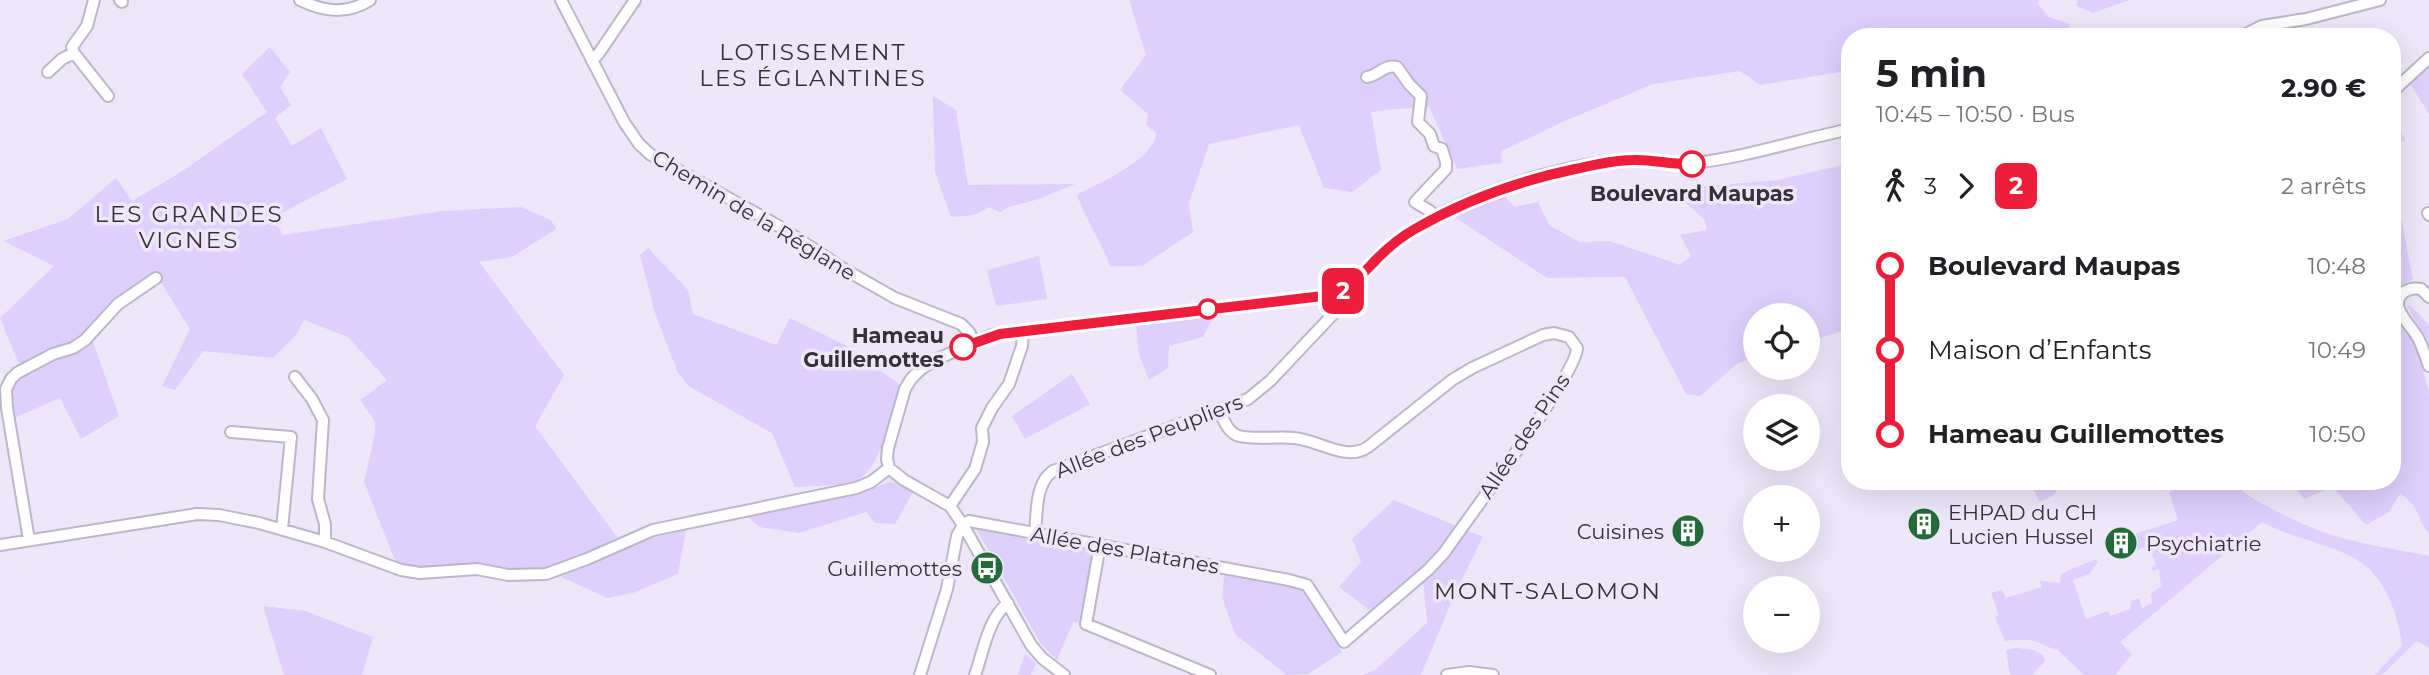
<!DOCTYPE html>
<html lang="fr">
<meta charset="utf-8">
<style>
body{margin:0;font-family:Montserrat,sans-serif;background:#f6f6f6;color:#202124;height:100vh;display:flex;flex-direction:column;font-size:26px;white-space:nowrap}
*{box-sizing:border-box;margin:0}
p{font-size:23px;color:#757577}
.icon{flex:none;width:38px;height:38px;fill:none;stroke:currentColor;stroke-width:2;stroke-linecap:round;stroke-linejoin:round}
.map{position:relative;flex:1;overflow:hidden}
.panel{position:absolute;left:1841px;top:28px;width:560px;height:462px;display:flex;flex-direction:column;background:#fff;border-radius:28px;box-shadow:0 7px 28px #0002}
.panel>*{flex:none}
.badge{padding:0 14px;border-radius:10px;font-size:24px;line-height:46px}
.fabs{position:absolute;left:1743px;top:303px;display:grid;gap:14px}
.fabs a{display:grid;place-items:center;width:77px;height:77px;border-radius:50%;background:#fff;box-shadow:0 7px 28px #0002;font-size:35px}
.map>.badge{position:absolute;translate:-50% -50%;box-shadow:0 0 0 4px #fff}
.legs{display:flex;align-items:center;gap:10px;height:77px;padding:0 35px;font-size:23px}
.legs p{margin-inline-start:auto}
.overview{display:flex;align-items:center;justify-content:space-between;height:119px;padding:0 35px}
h1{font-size:38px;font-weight:700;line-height:52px}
ul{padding:0 35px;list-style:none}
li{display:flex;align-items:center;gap:24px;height:84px;font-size:26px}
li i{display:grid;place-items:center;width:10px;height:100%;margin:0 9px;background:currentColor}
li i::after{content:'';width:18px;height:18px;margin:-9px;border:5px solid;border-radius:50%;background:#fff}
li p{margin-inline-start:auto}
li:first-child i{background:linear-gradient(#0000 50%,currentColor 0)}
li:last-child i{background:linear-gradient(currentColor 50%,#0000 0)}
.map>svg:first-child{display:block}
.green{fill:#decffc}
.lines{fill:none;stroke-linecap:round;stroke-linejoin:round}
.street-casing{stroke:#bbb6c8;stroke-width:14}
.street{stroke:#fff;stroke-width:10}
.line-1-casing{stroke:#fff;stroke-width:16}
.line-1{stroke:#ed1e3c;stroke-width:10}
.stop-1-dot{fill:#fff;stroke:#ed1e3c;stroke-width:3.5}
.labels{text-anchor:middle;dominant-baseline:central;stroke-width:7;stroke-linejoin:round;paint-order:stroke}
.stop-label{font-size:21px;font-weight:bold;fill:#343138;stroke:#ede7f9}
.street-label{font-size:21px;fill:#343138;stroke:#ede7f9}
.poi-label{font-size:21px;fill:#343138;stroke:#ede7f9;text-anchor:start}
.neighbourhood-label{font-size:23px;letter-spacing:2px;fill:#343138;stroke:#ede7f9}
</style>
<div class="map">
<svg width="2429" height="675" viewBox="0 0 2429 675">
<rect width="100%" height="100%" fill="#ede7f9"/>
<path class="green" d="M1129,0H2039L2038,4L2049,17L2070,24L2067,32L2025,37H1850V70L1847,71L1760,85L1740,71L1653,84L1565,121L1502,151L1501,163L1457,169L1429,106L1371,112L1381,170L1352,192L1324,188L1299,125L1209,144L1189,203L1193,232L1142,266H1110C1101,241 1086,220 1077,195C1099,183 1154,160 1156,133L1146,125L1148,114L1120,90L1146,55Z
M2078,0H2129L2093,13L2077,6Z
M270,47L290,72L280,87L291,105L275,118L292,146L321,128L347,179L264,222L278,226L283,235L442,211L521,207L551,220L556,229L512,257L479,262L564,375L535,426L617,537L574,560L542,568H398L364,482L375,434V421L360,400L387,380L348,337L304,320L296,335L273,358L203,351L175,390L162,386L190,329L160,281L151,276L106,306L92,327L73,343L20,366L0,318L54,266L3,241L68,219L116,178L132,201L178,174L267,112L242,74Z
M2429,61V114L2409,82Z
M933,96L956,110L968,185L1075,184L1039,199L1009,207L1000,212L989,207L974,215L951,217L935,172Z
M2392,115L2405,140L2393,146L2397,161L2392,163Z
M1850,163V329L1808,341V315H1755V357L1738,363L1700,396L1686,394L1625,277L1547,278L1453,216L1476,203L1502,193L1514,207L1538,202L1549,225L1579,242L1610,241L1680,265L1691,256L1680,235L1707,230L1704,219L1670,189L1778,180Z
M2402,222L2413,280L2402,284L2392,299V224Z
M648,248L688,290L693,314L776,345L790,318L849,347L900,385C892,411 882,471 855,481C842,486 810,486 795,487L772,433L690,387L678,373L655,313L640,255Z
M1039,256L1047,299L996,306L987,270Z
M2410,305L2429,325V346L2407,306Z
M2392,310L2393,315L2418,348L2429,394V534C2415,517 2421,506 2400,494L2389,512L2366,525L2333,487L2304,499L2291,481H2392Z
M1215,314L1203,337L1169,346L1168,368L1149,380L1139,355L1136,325Z
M92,339L119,416L81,439L60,398L14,418L9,392L16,377Z
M1072,374L1090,404L1025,439L1012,416Z
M2043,481H2062L2054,495L2039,502L2033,488L2044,485Z
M2183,481H2232C2241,497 2313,530 2332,535C2363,545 2397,549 2429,556V648L2417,641L2382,675H2375L2402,646C2398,613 2385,575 2354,558C2326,543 2291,538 2262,522L2120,642L2132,654L2115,675H2084L2057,649C2048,649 2043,643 2034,641C2025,639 2015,640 2005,641L1995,617L1999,615L1991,593L2002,590L2006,598L2042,587L2040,581L2060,583L2061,575C2071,567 2084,566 2095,559L2098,562L2089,574L2073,580L2086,619L2108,611L2110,616L2130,609L2131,601L2139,598L2142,608L2152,603L2151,594L2161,586L2159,569L2153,571L2151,567L2156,565L2149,546L2137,550L2132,535L2178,520L2169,492L2175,490Z
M890,482L899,483L913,492L895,524L875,523L866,512L799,533L759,527L746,515L864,492Z
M1394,500L1483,537L1453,598L1421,675H1363L1375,670L1427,623L1422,567L1372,612L1339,587L1361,562L1352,539Z
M686,530L678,574L633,593L607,598L561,577L639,541Z
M977,530L1093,551L1079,623L1073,622L1057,660L1041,644Z
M1224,575L1306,589L1342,652L1308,674L1287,675L1235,634L1222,597Z
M263,606L305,611L373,637L362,675H284Z
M2016,648L2033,650L2043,655L2045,661L2032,675H2010L2006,650Z
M1025,653L1036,664L1031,675H1018Z"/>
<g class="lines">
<defs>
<path id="street" d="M94,0L87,26L72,47L74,53L108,96
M120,0L122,2
M300,0C324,12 347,15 370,0
M561,0L624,122L639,144L651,155L777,225L844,269L895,298L961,324L969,332L974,342
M2240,37L2262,26L2306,19L2380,0
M592,61L599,53L635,0
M48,72L62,59L74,53
M1367,77C1379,76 1383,64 1397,67L1409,84L1421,96L1418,122L1430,134L1434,146L1442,149L1446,162V169L1415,202L1430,211L1435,217
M2392,92L2429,58
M2428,213L2429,215
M2429,297L2421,289C2415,288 2410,288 2404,292C2386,306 2413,326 2419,340C2423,348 2426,358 2429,366
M295,377L312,399L323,420L318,499L325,524V542
M231,432L291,437L282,529
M889,468L887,459L888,448L905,389L911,379L921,369L937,359L992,335L1331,295C1359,285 1374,260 1396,242C1423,220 1458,204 1490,192C1530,177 1593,159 1636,160C1656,160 1673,166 1694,163C1747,157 1798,140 1850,129
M889,468L904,480L950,506L963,525L1031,645L1042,658L1064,675
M950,506L975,469L983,442L982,428L992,408L1009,384L1022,346L1023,331
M963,525L969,521L1289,580L1307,585L1344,642L1428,570L1444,553C1465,522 1577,374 1577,348L1569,337L1554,333L1543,335L1472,368L1452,380L1368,447C1346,462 1319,440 1294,438C1277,436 1256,440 1239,436C1228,433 1224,420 1219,411
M1035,534C1037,513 1035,483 1053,471L1248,399L1270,381L1338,309L1346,290
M29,540L7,408L6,389L11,379L17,373L53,354L73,348L85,340L118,304L156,278
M0,545L166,519L197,514L219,515L259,523L325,542L401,570L420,573L477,569L508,575L546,574L587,559L653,530L856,488L871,482L889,468
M1100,545L1086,624L1210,675
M920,675L947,589L957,536L963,525
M975,675C983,653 988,618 1008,603
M1447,675L1469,672L1493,675"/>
</defs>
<use href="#street" class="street-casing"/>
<use href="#street" class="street"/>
</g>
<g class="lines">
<defs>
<path id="line-1" d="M963,347L1000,334L1331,295C1351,288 1359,277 1373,263C1385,250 1399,238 1415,229C1465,200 1518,181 1575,169C1594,165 1613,160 1633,160C1653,159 1671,165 1692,164"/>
</defs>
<use href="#line-1" class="line-1-casing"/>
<use href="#line-1" class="line-1"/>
</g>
<defs>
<symbol id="building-disc" viewBox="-11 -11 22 22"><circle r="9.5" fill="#236c3a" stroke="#ede7f9"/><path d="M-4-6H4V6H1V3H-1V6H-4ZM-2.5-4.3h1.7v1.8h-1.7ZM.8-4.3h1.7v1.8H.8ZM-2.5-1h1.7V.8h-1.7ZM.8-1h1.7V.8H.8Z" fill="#fff"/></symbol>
<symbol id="bus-disc" viewBox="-11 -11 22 22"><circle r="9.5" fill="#236c3a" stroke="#ede7f9"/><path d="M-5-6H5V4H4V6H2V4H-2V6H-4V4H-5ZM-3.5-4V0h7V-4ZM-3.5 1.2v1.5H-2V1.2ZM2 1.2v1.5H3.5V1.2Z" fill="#fff"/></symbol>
</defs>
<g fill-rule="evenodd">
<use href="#building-disc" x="1905" y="505" width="38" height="38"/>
<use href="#building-disc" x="1669" y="512" width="38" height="38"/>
<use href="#building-disc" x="2102" y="524" width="38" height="38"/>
<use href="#bus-disc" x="968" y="549" width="38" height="38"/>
</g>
<g class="stop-1-dot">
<circle cx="1692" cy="164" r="12"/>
<circle cx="1208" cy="309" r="9"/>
<circle cx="963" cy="347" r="12"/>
</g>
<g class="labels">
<g class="stop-label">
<text x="1692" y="193">Boulevard Maupas</text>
<text x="944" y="335" text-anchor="end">Hameau<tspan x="944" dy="24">Guillemottes</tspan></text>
</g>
<g class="street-label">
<text transform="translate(754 215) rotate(31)">Chemin de la Réglane</text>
<text transform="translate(1149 436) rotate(-21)">Allée des Peupliers</text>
<text transform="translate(1524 436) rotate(-56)">Allée des Pins</text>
<text transform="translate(1125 550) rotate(10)">Allée des Platanes</text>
</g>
<g class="poi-label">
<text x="1948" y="512">EHPAD du CH<tspan x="1948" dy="24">Lucien Hussel</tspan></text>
<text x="1664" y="531" text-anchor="end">Cuisines</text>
<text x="2146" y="543">Psychiatrie</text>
<text x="962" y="568" text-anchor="end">Guillemottes</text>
</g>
<g class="neighbourhood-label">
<text x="813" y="52">LOTISSEMENT<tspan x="813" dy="26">LES ÉGLANTINES</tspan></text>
<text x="189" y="214">LES GRANDES<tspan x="189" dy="26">VIGNES</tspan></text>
<text x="1548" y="591">MONT-SALOMON</text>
</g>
</g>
</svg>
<div class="fabs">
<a><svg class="icon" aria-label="locate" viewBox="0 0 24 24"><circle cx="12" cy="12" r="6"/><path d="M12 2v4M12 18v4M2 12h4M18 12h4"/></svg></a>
<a><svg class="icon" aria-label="layers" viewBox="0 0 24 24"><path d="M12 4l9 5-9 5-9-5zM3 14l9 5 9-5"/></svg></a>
<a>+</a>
<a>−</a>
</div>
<b class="badge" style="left:1343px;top:291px;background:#ed1e3c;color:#fff">2</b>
<section class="panel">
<div class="overview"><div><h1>5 min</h1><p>10:45 – 10:50 · Bus</p></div><b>2.90 €</b></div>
<div class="legs"><svg class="icon" aria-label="walk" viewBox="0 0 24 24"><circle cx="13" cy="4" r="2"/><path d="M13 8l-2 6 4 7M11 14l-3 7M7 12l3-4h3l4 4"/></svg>3<svg class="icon" aria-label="forward" viewBox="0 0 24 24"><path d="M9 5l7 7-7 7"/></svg><b class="badge" style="background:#ed1e3c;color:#fff">2</b><p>2 arrêts</p></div>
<ul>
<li><i style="color:#ed1e3c"></i><b>Boulevard Maupas</b><p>10:48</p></li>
<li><i style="color:#ed1e3c"></i><span>Maison d’Enfants</span><p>10:49</p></li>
<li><i style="color:#ed1e3c"></i><b>Hameau Guillemottes</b><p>10:50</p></li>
</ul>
</section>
</div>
